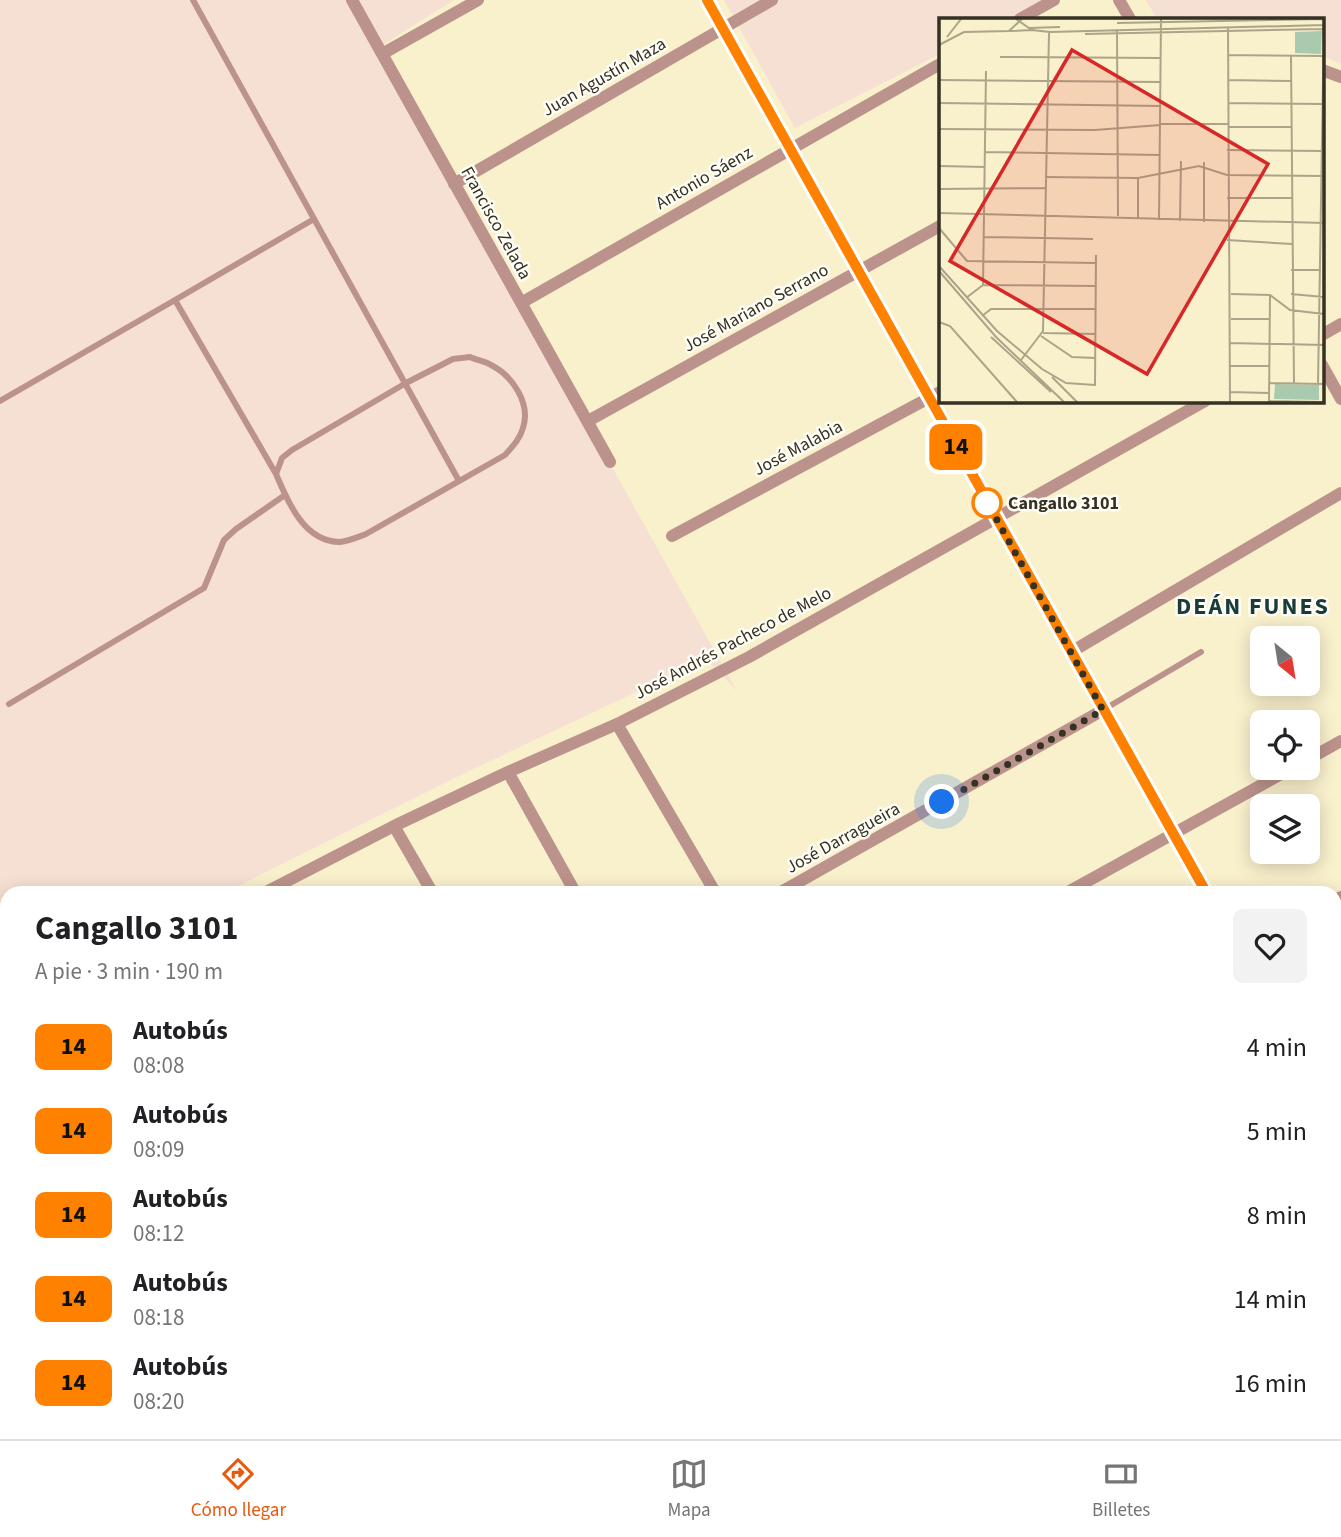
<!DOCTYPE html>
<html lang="es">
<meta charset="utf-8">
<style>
body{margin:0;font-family:"Source Sans 3",sans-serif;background:#f2f2f2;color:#202124;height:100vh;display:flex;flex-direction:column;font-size:26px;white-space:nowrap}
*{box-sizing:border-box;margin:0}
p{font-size:23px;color:#757577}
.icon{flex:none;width:38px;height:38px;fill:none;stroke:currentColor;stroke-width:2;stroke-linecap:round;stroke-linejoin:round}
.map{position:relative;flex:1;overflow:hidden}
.side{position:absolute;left:0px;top:886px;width:1342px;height:555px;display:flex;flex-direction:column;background:#fff;border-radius:21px 21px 0 0;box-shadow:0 4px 18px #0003}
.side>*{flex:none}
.badge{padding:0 14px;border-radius:10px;font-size:24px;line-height:46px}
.needle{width:46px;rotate:150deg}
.buttons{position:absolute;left:1250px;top:626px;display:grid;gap:14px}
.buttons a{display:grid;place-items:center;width:70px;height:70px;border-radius:10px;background:#fff;box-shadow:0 4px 18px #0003;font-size:35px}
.you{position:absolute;width:35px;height:35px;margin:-18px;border:5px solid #fff;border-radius:50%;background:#1a73e8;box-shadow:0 0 0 10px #1a73e833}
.map>.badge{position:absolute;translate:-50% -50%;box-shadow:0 0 0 4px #fff}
.round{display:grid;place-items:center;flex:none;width:74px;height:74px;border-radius:10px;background:#f2f2f2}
.headline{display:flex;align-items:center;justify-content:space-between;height:119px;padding:0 35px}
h1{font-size:33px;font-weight:700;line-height:52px}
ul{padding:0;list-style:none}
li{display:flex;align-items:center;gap:21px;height:84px;padding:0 35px}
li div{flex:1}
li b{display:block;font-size:26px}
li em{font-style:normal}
li .badge{min-width:77px;font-weight:700;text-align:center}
.tabs{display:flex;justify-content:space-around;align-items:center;height:98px;border-top:2px solid #e0e0e0;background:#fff;font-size:19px;color:#757577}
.tabs a{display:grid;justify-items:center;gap:4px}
.tabs .current{color:#ea580c}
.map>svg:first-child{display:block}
.industrial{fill:#f6e0d3}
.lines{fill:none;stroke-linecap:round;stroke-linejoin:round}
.service{stroke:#bc938c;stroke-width:6}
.minor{stroke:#bc938c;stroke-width:12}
.line-casing{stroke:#fff;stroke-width:16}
.line{stroke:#ff8100;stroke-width:10}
.walk{stroke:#353123;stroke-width:7;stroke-dasharray:0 12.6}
.stop-dot{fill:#fff;stroke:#ff8100;stroke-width:3.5}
.labels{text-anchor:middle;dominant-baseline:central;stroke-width:5;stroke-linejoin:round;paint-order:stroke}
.street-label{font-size:18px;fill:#353123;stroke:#fefdf6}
.stop-label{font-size:18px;font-weight:bold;fill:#353123;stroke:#fefdf6;text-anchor:start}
.district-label{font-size:24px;font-weight:bold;letter-spacing:2px;fill:#193c3b;stroke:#fefdf6}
.inset-road{fill:none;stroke:#aba488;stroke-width:2}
.view{fill:#d62828;fill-opacity:0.15;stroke:#d62828;stroke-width:3.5}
.inset-edge{fill:none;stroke:#353123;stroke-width:3.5}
</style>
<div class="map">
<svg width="1341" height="1439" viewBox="0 0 1341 1439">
<rect width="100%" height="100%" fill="#f9f0cc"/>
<path class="industrial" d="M0,0H454L378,48L737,691L706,659L467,772L226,892H7V924L0,911Z
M724,0H1047L1009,19H940V54L795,128Z
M1146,0H1341V64L1322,56V19H1157Z"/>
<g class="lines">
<path class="service" d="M193,0L459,481
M470,357C476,360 484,361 491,365C513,376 531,404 523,428C520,439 512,447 505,455L366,534C358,537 349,541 340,542C304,542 288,502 276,474L282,458L292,450L406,383L453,359Z
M0,401L175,300
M276,474L175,300L314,219
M9,704L204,588L224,540L236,529L285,495
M1103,710L1201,652"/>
<path class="minor" d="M352,0L610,462
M707,0L1206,892
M1119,0L1130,19
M1020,19L1054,0
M382,54L478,0
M1322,70L1341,77
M454,184L772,0
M521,303L940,64
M1322,335L1341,324
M1322,365L1341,399
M588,421L940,226
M672,536L940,392
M1071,652L1341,493
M617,724L715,892
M1307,760L1341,741
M508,772L575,892
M394,826L432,892
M266,892L394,826L508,772L617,724L749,657L1205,401
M781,892L1103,710
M1068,892L1292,768
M1335,900L1341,897
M0,948L7,960
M0,1037L7,1033
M1335,1067L1341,1064
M1335,1124L1341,1134
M0,1204L7,1200
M1335,1226L1341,1223
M0,1361L7,1357
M1335,1393L1341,1389
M276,1433L279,1439
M737,1433L741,1439
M1024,1433L1027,1439
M154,1439L164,1433
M469,1439L479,1433
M962,1439L972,1433
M1255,1439L1265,1433"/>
</g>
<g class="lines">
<defs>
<path id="line" d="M707,0L1206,892"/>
</defs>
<use href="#line" class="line-casing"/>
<use href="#line" class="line"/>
<path class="walk" d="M942,802L1103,710L983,495L987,503"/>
</g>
<circle class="stop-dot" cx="987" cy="503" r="14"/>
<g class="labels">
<g class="street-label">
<text transform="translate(604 77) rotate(-30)">Juan Agustín Maza</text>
<text transform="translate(704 178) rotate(-30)">Antonio Sáenz</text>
<text transform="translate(496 223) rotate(61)">Francisco Zelada</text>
<text transform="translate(756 308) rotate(-29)">José Mariano Serrano</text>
<text transform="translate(798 448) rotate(-28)">José Malabia</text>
<text transform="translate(733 643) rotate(-28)">José Andrés Pacheco de Melo</text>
<text transform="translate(843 838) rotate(-29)">José Darragueira</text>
</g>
<g class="stop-label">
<text x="1008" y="503">Cangallo 3101</text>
</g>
<g class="district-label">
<text x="1253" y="606">DEÁN FUNES</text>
</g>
</g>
<g transform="translate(939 18)">
<rect width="385" height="385" fill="#f9f0cc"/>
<path d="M383,13L382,36L356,35V14ZM336,366L380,367V382L335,381Z" fill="#a9caaf"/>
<path class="inset-road" d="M77,1L93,12L111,14M178,5L385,1M289,9L291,384M90,10L121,9M70,13L95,12M178,13L179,198M111,14L385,7M146,16L384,11M8,19L22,1M0,27L25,14L70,13L83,1M289,37L385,38M352,38L355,365M61,39L221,40M0,62L221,64M289,62L352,63M0,85L221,88M289,85L383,86M221,106H289M289,109H352M0,111L156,112L221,107M288,132L384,133M46,134L220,137M0,148L46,149M106,159L199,160L260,148L288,157L385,158M0,171L106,170M288,180H353M0,195L385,205M199,200V160M220,202L222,1M241,203L242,143M265,204V144M0,210L28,243L157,245M45,219L154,221M288,222L353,226M0,248L58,313L103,351L127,365L156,367L157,237M352,252H382M0,253L57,319L125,384M44,267L47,53M44,267L157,268M292,276L331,277L351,292L385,296M352,276L385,279M27,280L44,267M43,298L52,291H157M292,301H331M0,304L11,308L78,384M104,315L156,316M102,318L133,339L156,340M52,319L112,374M291,325L385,327M82,342L104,313L110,15M291,348H331M113,359L138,384M331,365L385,366M379,366L385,1M291,374L330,375M330,383L383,384M330,384L331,277"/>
<path class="view" d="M133,32L329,146L208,356L11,243Z"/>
<rect width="385" height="385" class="inset-edge"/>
</g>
</svg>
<div class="buttons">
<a><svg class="needle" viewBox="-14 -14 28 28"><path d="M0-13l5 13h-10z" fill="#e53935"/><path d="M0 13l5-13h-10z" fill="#757577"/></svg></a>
<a><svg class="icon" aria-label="locate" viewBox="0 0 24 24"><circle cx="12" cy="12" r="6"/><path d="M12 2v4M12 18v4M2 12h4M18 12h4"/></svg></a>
<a><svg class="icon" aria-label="layers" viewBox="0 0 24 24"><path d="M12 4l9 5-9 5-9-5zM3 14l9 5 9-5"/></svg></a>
</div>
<div class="you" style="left:942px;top:802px"></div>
<b class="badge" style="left:956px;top:447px;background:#ff8100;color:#111">14</b>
<section class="side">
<div class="headline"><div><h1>Cangallo 3101</h1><p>A pie · 3 min · 190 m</p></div><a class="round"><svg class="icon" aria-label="heart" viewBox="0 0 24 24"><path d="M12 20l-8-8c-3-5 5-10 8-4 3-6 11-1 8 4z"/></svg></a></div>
<ul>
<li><span class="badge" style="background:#ff8100;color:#111">14</span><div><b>Autobús</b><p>08:08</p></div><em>4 min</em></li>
<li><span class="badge" style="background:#ff8100;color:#111">14</span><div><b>Autobús</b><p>08:09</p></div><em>5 min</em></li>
<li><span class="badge" style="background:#ff8100;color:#111">14</span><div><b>Autobús</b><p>08:12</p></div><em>8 min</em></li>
<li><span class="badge" style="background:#ff8100;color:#111">14</span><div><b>Autobús</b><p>08:18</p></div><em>14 min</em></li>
<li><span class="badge" style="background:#ff8100;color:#111">14</span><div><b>Autobús</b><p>08:20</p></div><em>16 min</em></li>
</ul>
</section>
</div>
<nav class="tabs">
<a class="current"><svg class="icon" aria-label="directions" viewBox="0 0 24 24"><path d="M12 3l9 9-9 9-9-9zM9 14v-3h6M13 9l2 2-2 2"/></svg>Cómo llegar</a>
<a><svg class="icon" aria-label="map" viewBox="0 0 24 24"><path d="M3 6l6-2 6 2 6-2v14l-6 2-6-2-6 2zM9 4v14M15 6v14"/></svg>Mapa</a>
<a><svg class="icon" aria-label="tickets" viewBox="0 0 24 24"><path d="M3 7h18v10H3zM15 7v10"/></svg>Billetes</a>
</nav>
